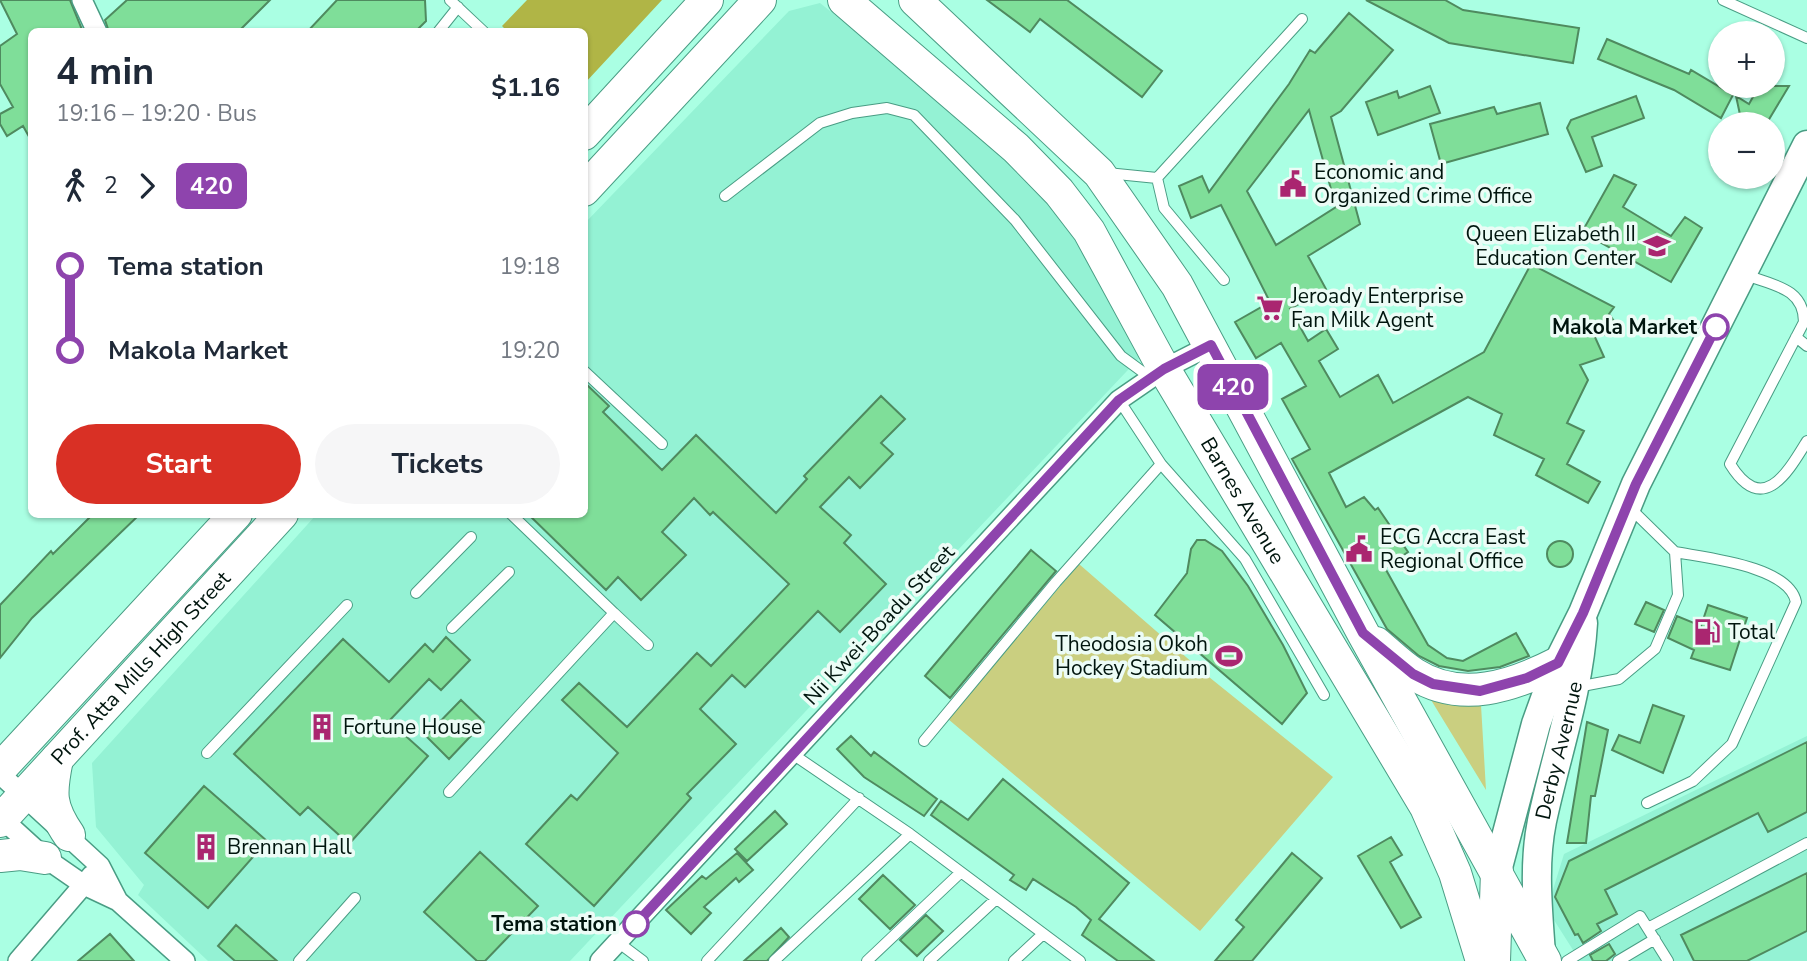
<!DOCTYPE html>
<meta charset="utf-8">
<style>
body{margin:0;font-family:"Nunito Sans",sans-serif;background:#f6f6f7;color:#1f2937;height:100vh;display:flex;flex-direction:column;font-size:26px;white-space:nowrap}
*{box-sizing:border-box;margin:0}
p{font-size:23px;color:#747a83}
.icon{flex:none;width:38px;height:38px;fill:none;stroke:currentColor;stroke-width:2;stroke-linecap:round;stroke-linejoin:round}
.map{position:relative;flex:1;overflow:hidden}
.details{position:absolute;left:28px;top:28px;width:560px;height:490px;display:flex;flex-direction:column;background:#fff;border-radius:10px;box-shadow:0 2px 5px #0004}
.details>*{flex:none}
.badge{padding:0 14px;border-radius:10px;font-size:24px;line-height:46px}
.controls{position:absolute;left:1708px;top:21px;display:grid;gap:14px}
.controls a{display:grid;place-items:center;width:77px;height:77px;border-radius:50%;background:#fff;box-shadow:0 2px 5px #0004;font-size:35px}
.map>.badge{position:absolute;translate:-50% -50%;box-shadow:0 0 0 4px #fff}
.legs{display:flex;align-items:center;gap:10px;height:77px;padding:0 28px;font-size:23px}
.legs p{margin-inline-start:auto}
.head{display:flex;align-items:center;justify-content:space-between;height:119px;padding:0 28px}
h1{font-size:38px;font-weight:700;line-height:52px}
.primary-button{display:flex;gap:14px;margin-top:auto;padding:14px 28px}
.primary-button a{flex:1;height:80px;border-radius:42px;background:#d93025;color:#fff;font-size:28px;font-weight:700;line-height:80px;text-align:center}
.primary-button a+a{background:#f6f6f7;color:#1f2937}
ul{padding:0 28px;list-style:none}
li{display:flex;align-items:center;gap:24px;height:84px;font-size:26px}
li i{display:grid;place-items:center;width:10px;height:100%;margin:0 9px;background:currentColor}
li i::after{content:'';width:18px;height:18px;margin:-9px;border:5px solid;border-radius:50%;background:#fff}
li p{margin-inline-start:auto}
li:first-child i{background:linear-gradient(#0000 50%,currentColor 0)}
li:last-child i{background:linear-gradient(currentColor 50%,#0000 0)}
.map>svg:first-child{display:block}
.built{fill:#94f2d4}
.green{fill:#cacf80}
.forest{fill:#b0b546}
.building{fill:#7fde99;stroke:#4f8a5f;stroke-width:2;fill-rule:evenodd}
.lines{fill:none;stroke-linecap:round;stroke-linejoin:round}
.service-casing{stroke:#499d84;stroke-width:12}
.minor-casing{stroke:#499d84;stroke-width:22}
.secondary-casing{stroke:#499d84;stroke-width:31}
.primary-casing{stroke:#499d84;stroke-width:34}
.service{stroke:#fff;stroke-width:10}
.minor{stroke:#fff;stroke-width:19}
.secondary{stroke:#fff;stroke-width:28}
.primary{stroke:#fff;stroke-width:32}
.line-1-casing{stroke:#fff;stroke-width:16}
.line-1{stroke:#8e44ad;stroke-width:10}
.stop-1-dot{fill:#fff;stroke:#8e44ad;stroke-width:3.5}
.labels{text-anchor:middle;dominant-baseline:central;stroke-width:7;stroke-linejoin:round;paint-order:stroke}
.poi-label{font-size:21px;fill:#00150e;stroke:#ecfcf6;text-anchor:start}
.stop-label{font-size:21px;font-weight:bold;fill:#00150e;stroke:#ecfcf6;text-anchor:end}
.street-label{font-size:21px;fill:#00150e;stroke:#ecfcf6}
</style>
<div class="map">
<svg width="1807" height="961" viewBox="0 0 1807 961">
<rect width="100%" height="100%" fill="#aaffe3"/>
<path class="built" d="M820,3L955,111L1067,222L1143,354L570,961H208L138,895L144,885L96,827L92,763L316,515L584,514L585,223L789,11Z
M1807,736V961H1580L1547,909L1564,854Z"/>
<path class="green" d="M1079,564L1209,677L1333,777L1200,931L948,719Z
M1428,695L1481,705L1486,790Z"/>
<path class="forest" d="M527,0H662L585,83L584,32L507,31L502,26Z"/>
<path class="building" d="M0,0H70L83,32H32V142L23,126L7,136L0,124V114L13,107L0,84V46L17,34Z
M127,0H270L238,32H109L105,20Z
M337,0H425L426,21L415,32H307Z
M987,0H1067L1162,71L1142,97L1040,19L1030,32Z
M1366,0H1445L1463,10L1579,28L1573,63L1449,43Z
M1349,13L1393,50L1341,111L1331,117L1360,224L1308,256L1326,289L1290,309L1308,341L1326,329L1338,349L1319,361L1340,397L1378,375L1393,403L1484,352L1531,264L1614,307L1609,314L1616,324L1612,335H1594L1604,357L1580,365L1588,380L1567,423L1584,431L1567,464L1600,482L1588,503L1536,475L1544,459L1494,435L1502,414L1468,397L1329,473L1346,507L1364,497L1375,510L1378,508L1408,552L1385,568L1428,645L1447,658L1463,661L1516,633L1529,656L1500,667L1468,671L1439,666L1419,656L1387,629L1292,459L1310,449L1282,399L1306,386L1281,343L1256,358L1235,322L1270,302L1221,205L1191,218L1179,186L1202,176L1209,192L1289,84L1310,50L1315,53ZM1309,110L1336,207L1276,245L1247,191Z
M1607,39L1689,74L1691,70L1733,95L1721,118L1674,90L1598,59Z
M1430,86L1440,113L1378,135L1366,102L1397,91L1399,98Z
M1759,86H1789L1768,121L1742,124L1736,96L1749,104Z
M1636,96L1644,118L1592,137L1602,166L1586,172L1567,128L1571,120Z
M1540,103L1548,134L1441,164L1430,124L1494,107L1497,114Z
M1614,175L1636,185L1623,207L1671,236L1685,217L1702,228L1671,282L1582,232Z
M584,382L609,406L603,412L662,470L696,435L776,513L807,479L804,476L881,396L905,419L881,443L893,454L860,488L849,477L820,507L851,535L844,543L886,584L840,632L818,611L745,687L732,675L700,709L736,744L687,794L691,798L594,906L526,844L571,795L577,800L618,753L562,700L579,683L627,727L697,653L711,666L789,584L713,512L710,515L694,498L662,532L686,555L641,600L618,577L606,590L528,514H584Z
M93,514H140L32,618L0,658V605L51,551L53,554Z
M1197,540H1205L1222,551L1248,586L1283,645L1307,693L1282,724L1155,615L1187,573L1191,549Z
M1547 554a13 13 0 1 1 26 0a13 13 0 1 1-26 0Z
M1031,550L1056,571L950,698L925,676Z
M1646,602L1664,610L1654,632L1635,624Z
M1708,605L1747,618L1730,670L1691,658L1694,650L1668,638L1677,616L1701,626Z
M446,637L470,660L441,690L429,679L389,721L428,756L349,844L308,807L300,815L234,754L343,639L389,682L425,644L433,652Z
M461,700L484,722L449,759L426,736Z
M1653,705L1684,716L1663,773L1612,750L1619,735L1640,743Z
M1587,722L1608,730L1595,796H1591L1586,843H1567Z
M851,736L871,756L874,752L937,799L924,816L864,777L837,749Z
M1807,742V812L1768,832L1758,813L1605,890L1617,914L1597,924L1601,931L1583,943L1578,934L1575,935L1555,897L1569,861Z
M1003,779L1129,883L1099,919L1154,961H1118L1082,935L1091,920L1076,907L1033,879L1026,890L1010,880L1014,875L931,815L941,801L968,820Z
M204,786L267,841L208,908L145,853Z
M775,811L787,824L747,861L735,849Z
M1391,837L1402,855L1390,862L1421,917L1401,928L1358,856Z
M480,852L538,906L485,961H477L424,912Z
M737,853L753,870L739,882L736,878L704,907L711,913L691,934L666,910L702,876L706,879Z
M1292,853L1322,878L1252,961H1215L1244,927L1236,920Z
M1807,873V931L1747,961H1694L1681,935Z
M883,875L915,905L890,929L859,899Z
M926,915L943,931L917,956L900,940Z
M236,925L277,961H235L218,946Z
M781,928L789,937L767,961H744Z
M110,934L134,961H78Z
M1609,944L1615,954L1606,961H1593L1590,955Z"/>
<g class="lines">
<defs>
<path id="service" d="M450,0L484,32
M1723,0L1807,38
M438,32L458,7
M1107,173L1157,178L1164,208L1224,280
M1157,178L1302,19
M725,196L820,123L852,113L887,108L914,115L1015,220L1121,356L1151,378
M1743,274C1771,285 1804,287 1804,322L1730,464C1763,517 1788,472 1807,441
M1796,337L1807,346
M584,371L662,444
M1161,464L1245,559L1324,695
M416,593L471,537
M614,613L648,645
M452,628L509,572
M1577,687L1619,679L1655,649L1678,595L1675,552L1630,508
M924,741L1056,582L1161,464L1119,400
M207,753L347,605
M791,753L910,834L1080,961
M449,792L614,613L511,514
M1647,803L1693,781L1732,744L1796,602C1789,566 1706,558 1675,552
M1648,928L1807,843
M619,943L643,961
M299,961L355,898
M707,961L859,798
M774,961L910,834
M867,961L959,874
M929,961L995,900
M1014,961L1043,934
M1567,961L1640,916L1668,961
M1618,961L1655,939"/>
<path id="minor" d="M82,0L97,32
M0,774L100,866L118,901
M0,817L45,858L84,885L118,901L185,961
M18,961L92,875
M600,961L1119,400L1164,369L1211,345"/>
<g id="secondary">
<path d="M1497,871L1536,724L1558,663L1583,613L1636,484L1807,145"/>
<path id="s1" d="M1541,954C1538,910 1533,865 1542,821C1556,755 1579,691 1583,623"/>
</g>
<g id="primary">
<path id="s2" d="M844,0L1016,148L1059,192L1089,231L1164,369L1426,807L1455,873L1482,961"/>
<path d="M915,0L1099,173L1177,285L1363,633L1545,961"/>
<path d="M584,134L707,0"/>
<path d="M584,190L760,0"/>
<path d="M1376,643C1388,653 1400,665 1414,674C1461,704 1513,686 1558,663"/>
<path d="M57,759C50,793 49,806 69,835"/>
<path d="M0,769L236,514"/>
<path id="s3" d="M0,821L282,514"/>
<path d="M0,856L20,854L45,858"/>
<path d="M1494,961L1497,872"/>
</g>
</defs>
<use href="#service" class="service-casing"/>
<use href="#minor" class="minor-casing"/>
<use href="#secondary" class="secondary-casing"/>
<use href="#primary" class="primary-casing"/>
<use href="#service" class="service"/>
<use href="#minor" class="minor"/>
<use href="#secondary" class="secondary"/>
<use href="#primary" class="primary"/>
</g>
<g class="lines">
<defs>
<path id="line-1" d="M636,924L1119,400L1164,369L1211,345L1363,633L1413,674L1433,684L1480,691L1527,678L1558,663L1583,613L1636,484L1716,327"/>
</defs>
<use href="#line-1" class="line-1-casing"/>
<use href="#line-1" class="line-1"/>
</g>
<defs>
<symbol id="civic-bare" viewBox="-9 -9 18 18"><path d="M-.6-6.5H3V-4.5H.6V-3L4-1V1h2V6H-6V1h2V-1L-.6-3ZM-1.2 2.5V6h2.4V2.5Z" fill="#aa2670" stroke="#ecfcf6" stroke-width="2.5" paint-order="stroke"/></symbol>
<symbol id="school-bare" viewBox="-9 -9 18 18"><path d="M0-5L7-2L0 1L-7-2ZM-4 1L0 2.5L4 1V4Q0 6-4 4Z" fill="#aa2670" stroke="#ecfcf6" stroke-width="2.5" paint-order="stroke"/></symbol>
<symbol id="supermarket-bare" viewBox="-9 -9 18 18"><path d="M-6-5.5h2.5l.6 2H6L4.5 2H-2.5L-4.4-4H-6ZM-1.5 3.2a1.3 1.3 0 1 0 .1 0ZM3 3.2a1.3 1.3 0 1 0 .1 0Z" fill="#aa2670" stroke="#ecfcf6" stroke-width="2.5" paint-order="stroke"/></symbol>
<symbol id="fuel-bare" viewBox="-9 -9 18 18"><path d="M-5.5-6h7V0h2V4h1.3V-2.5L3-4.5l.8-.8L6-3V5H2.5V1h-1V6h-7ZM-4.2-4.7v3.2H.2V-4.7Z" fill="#aa2670" stroke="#ecfcf6" stroke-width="2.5" paint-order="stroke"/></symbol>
<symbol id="stadium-bare" viewBox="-9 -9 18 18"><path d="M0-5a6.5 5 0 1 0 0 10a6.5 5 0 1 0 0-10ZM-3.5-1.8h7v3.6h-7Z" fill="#aa2670" stroke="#ecfcf6" stroke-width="2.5" paint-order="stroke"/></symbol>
<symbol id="building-bare" viewBox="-9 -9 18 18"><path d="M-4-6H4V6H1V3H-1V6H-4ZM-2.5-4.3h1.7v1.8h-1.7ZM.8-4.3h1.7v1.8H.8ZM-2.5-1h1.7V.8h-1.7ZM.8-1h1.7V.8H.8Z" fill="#aa2670" stroke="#ecfcf6" stroke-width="2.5" paint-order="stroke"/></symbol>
</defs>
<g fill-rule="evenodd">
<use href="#civic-bare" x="1274" y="165" width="38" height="38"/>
<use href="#school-bare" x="1638" y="227" width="38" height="38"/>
<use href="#supermarket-bare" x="1251" y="289" width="38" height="38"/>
<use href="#civic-bare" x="1340" y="530" width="38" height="38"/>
<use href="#fuel-bare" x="1688" y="613" width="38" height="38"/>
<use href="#stadium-bare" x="1210" y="637" width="38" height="38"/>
<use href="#building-bare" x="303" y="708" width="38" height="38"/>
<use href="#building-bare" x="187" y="828" width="38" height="38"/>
</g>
<g class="stop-1-dot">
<circle cx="1716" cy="327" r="12"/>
<circle cx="636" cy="924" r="12"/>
</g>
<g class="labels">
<g class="poi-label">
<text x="1314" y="172">Economic and<tspan x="1314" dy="24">Organized Crime Office</tspan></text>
<text x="1636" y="234" text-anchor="end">Queen Elizabeth II<tspan x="1636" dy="24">Education Center</tspan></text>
<text x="1291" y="296">Jeroady Enterprise<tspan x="1291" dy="24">Fan Milk Agent</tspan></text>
<text x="1380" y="537">ECG Accra East<tspan x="1380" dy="24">Regional Office</tspan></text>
<text x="1728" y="632">Total</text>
<text x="1208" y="644" text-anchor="end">Theodosia Okoh<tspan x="1208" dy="24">Hockey Stadium</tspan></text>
<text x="343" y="727">Fortune House</text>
<text x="227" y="847">Brennan Hall</text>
</g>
<g class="stop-label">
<text x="1697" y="327">Makola Market</text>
<text x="617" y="924">Tema station</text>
</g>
<g class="street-label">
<text stroke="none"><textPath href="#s2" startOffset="648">Barnes Avenue</textPath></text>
<text transform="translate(879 625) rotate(-47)">Nii Kwei-Boadu Street</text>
<text stroke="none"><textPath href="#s3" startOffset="208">Prof. Atta Mills High Street</textPath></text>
<text stroke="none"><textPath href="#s1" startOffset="206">Derby Avernue</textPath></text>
</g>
</g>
</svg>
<div class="controls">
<a>+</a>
<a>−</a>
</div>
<b class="badge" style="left:1233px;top:387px;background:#8e44ad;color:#fff">420</b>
<section class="details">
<div class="head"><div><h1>4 min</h1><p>19:16 – 19:20 · Bus</p></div><b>$1.16</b></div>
<div class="legs"><svg class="icon" aria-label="walk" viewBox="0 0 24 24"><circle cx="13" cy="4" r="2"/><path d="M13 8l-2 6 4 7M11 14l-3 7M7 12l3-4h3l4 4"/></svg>2<svg class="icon" aria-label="forward" viewBox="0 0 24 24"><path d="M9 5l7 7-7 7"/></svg><b class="badge" style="background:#8e44ad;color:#fff">420</b></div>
<ul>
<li><i style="color:#8e44ad"></i><b>Tema station</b><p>19:18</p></li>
<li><i style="color:#8e44ad"></i><b>Makola Market</b><p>19:20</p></li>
</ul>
<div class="primary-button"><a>Start</a><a>Tickets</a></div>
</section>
</div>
